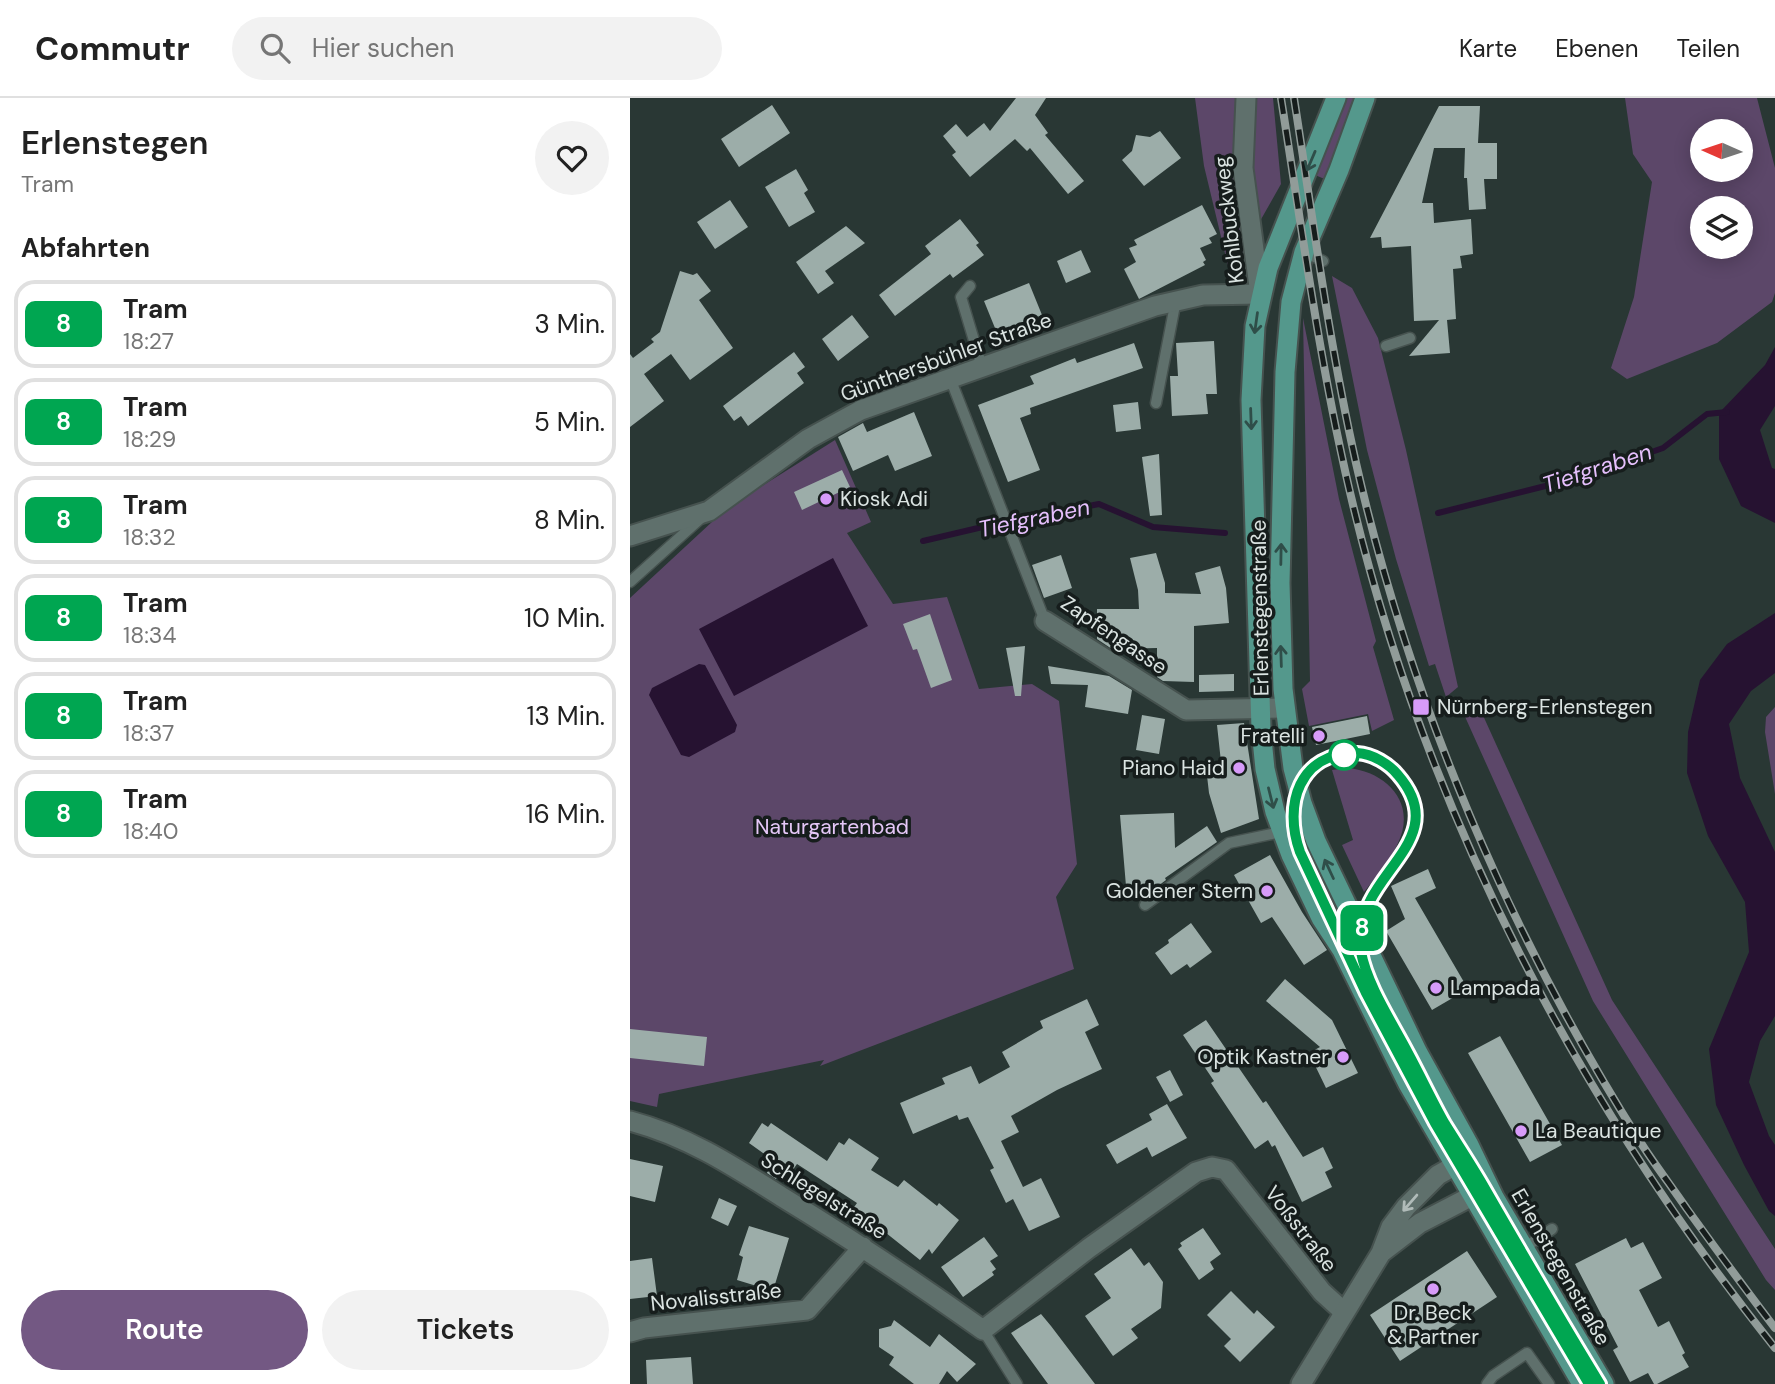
<!DOCTYPE html>
<html lang="de">
<meta charset="utf-8">
<style>
body{margin:0;font-family:"DM Sans",sans-serif;background:#f2f2f2;color:#222;height:100vh;display:flex;flex-direction:column;font-size:26px;white-space:nowrap}
*{box-sizing:border-box;margin:0}
p{font-size:23px;color:#767676}
.icon{flex:none;width:38px;height:38px;fill:none;stroke:currentColor;stroke-width:2;stroke-linecap:round;stroke-linejoin:round}
.map{position:relative;flex:1;overflow:hidden}
.side{display:flex;flex-direction:column;background:#fff;width:630px}
.side>*{flex:none}
.badge{padding:0 14px;border-radius:10px;font-size:24px;line-height:46px}
.needle{width:46px;rotate:273deg}
.tools{position:absolute;left:1060px;top:21px;display:grid;gap:14px}
.tools a{display:grid;place-items:center;width:63px;height:63px;border-radius:50%;background:#fff;box-shadow:0 4px 18px #0003;font-size:35px}
.map>.badge{position:absolute;translate:-50% -50%;box-shadow:0 0 0 4px #fff}
h2{padding:0 21px;font-size:26px;line-height:63px}
.round{display:grid;place-items:center;flex:none;width:74px;height:74px;border-radius:37px;background:#f2f2f2}
.head{display:flex;align-items:center;justify-content:space-between;height:119px;padding:0 21px}
h1{font-size:33px;font-weight:600;line-height:52px}
.action{display:flex;gap:14px;margin-top:auto;padding:14px 21px}
.action a{flex:1;height:80px;border-radius:42px;background:#735883;color:#fff;font-size:28px;font-weight:600;line-height:80px;text-align:center}
.action a+a{background:#f2f2f2;color:#222}
ul{padding:0;list-style:none}
li{display:flex;align-items:center;gap:21px;height:88px;margin:0 14px 10px;padding:0 7px;border:4px solid #e0e0e0;border-radius:21px}
li div{flex:1}
li b{display:block;font-size:26px}
li em{font-style:normal}
li .badge{min-width:77px;font-weight:700;text-align:center}
header{display:flex;align-items:center;gap:42px;box-sizing:border-box;height:98px;padding:0 35px;background:#fff;border-bottom:2px solid #e0e0e0}
header strong{font-size:33px}
nav{display:flex;gap:38px;margin-inline-start:auto;font-size:24px}
.search{width:490px;height:63px;background:#f2f2f2;display:flex;align-items:center;gap:18px;box-sizing:border-box;padding:0 24px;border-radius:38px;color:#767676;font-size:26px}
main{display:flex;flex:1;min-height:0}
.map>svg:first-child{display:block}
.green{fill:#5c4769;fill-rule:evenodd}
.water{fill:#261231}
.lines{fill:none;stroke-linecap:round;stroke-linejoin:round}
.stream{stroke:#261231;stroke-width:6}
.building{fill:#9cada9}
.service-casing{stroke:#46524f;stroke-width:13}
.minor-casing{stroke:#46524f;stroke-width:23}
.tertiary-casing{stroke:#46524f;stroke-width:23}
.primary-casing{stroke:#46524f;stroke-width:23}
.service{stroke:#5f706c;stroke-width:10}
.minor{stroke:#5f706c;stroke-width:19}
.tertiary{stroke:#5f706c;stroke-width:19}
.primary{stroke:#54988c;stroke-width:19}
.tram{stroke:#919c99;stroke-width:2}
.rail-casing{stroke:#919c99;stroke-width:8}
.rail{stroke:#161d1c;stroke-width:5;stroke-dasharray:16;stroke-linecap:butt}
.oneway{stroke:#2f4e49}
.oneway2{stroke:#b0bbb9}
.line-casing{stroke:#fff;stroke-width:16}
.line{stroke:#00a651;stroke-width:10}
.poi-dot{fill:#d79bf9;stroke:#161d1c;stroke-width:2.5}
.stop-dot{fill:#fff;stroke:#00a651;stroke-width:3.5}
.labels{text-anchor:middle;dominant-baseline:central;stroke-width:7;stroke-linejoin:round;paint-order:stroke}
.street-label{font-size:21px;fill:#dbe4e2;stroke:#161d1c}
.poi-label{font-size:21px;fill:#dbe4e2;stroke:#161d1c;text-anchor:start}
.park-label{font-size:21px;fill:#e5c7f7;stroke:#161d1c}
.water-label{font-size:23px;font-style:italic;fill:#e5bffc;stroke:#161d1c}
</style>
<header>
<strong>Commutr</strong>
<div class="search"><svg class="icon" aria-label="search" viewBox="0 0 24 24"><circle cx="10" cy="10" r="6"/><path d="M15 15l6 6"/></svg>Hier suchen</div>
<nav><a>Karte</a><a>Ebenen</a><a>Teilen</a></nav>
</header>
<main>
<section class="side">
<div class="head"><div><h1>Erlenstegen</h1><p>Tram</p></div><a class="round"><svg class="icon" aria-label="heart" viewBox="0 0 24 24"><path d="M12 20l-8-8c-3-5 5-10 8-4 3-6 11-1 8 4z"/></svg></a></div>
<h2>Abfahrten</h2>
<ul>
<li><span class="badge" style="background:#00a651;color:#fff">8</span><div><b>Tram</b><p>18:27</p></div><em>3 Min.</em></li>
<li><span class="badge" style="background:#00a651;color:#fff">8</span><div><b>Tram</b><p>18:29</p></div><em>5 Min.</em></li>
<li><span class="badge" style="background:#00a651;color:#fff">8</span><div><b>Tram</b><p>18:32</p></div><em>8 Min.</em></li>
<li><span class="badge" style="background:#00a651;color:#fff">8</span><div><b>Tram</b><p>18:34</p></div><em>10 Min.</em></li>
<li><span class="badge" style="background:#00a651;color:#fff">8</span><div><b>Tram</b><p>18:37</p></div><em>13 Min.</em></li>
<li><span class="badge" style="background:#00a651;color:#fff">8</span><div><b>Tram</b><p>18:40</p></div><em>16 Min.</em></li>
</ul>
<div class="action"><a>Route</a><a>Tickets</a></div>
</section>
<div class="map">
<svg width="1145" height="1286" viewBox="0 0 1145 1286">
<rect width="100%" height="100%" fill="#293734"/>
<path class="green" d="M565,0H643L651,86L600,176L574,68Z
M715,0H728L697,82L685,77Z
M995,0H1127L1145,70V195L1142,204L1087,245L997,281L981,270L1004,199L1022,84L1003,56ZM1073,33H1111V72H1073ZM1073,110H1111V149H1073Z
M702,178L722,190L748,240L776,352L828,589L816,599L805,566L799,568L766,461L737,352Z
M673,220L709,401L746,543L743,549L764,622L742,633L738,616L679,628L672,591L680,583Z
M205,342L241,424L217,435L263,506L317,499L349,591L402,586L429,603L447,766L426,799L444,871L190,968L194,962L29,996L27,1009L0,1003V500L97,410Z
M846,602L982,902L1145,1151V1192L1136,1182L963,903L832,612Z
M1145,609V696L1135,634L1136,619Z
M718,670C757,674 787,705 768,745C760,763 746,779 734,794L712,747L723,742L702,672Z"/>
<path class="water" d="M1145,249V308L1130,332L1142,370L1145,371V425L1111,408L1089,361V315L1135,267Z
M203,460L238,528L104,598L69,531Z
M1145,515V575L1121,593L1099,626L1110,680L1145,754V918L1130,943L1119,984L1139,1038L1145,1047V1118L1139,1113L1114,1067L1086,1007L1079,951L1119,854L1115,804L1078,738L1057,675L1058,634L1070,582L1097,546Z
M69,566L75,567L107,627L105,634L59,659L51,657L19,597L22,590Z"/>
<g class="lines">
<path class="stream" d="M808,415L947,380L1033,350L1077,316L1097,314
M293,443L361,427L469,406L523,429L595,435"/>
</g>
<path class="building" d="M386,0H416L405,17L418,35L415,37L454,83L438,96L400,50L397,53L385,41L340,79L322,57L326,54L313,38L326,26L337,39L354,25L360,33Z
M142,7L160,35L109,69L91,41Z
M809,8H850L848,45H867V81H854L856,111L839,112L837,80H834L835,50H804L792,105H803L804,125L841,121L843,156L830,158L832,170L823,171L826,221L817,222L820,255L779,258L809,222L784,223L781,148L752,150L751,139L740,140Z
M530,33L551,60L514,88L492,62L502,53L506,37L520,39Z
M166,71L178,92L174,95L185,114L159,129L135,89Z
M100,102L118,129L85,151L67,124Z
M572,107L587,136L579,140L582,145L570,150L576,162L573,164L575,167L509,201L494,171L506,164L499,150L507,147L504,142Z
M330,121L349,145L346,147L354,157L323,180L320,176L265,218L249,197L301,156L295,148Z
M216,128L235,145L195,173L204,185L188,196L166,164Z
M451,152L461,174L436,185L427,163Z
M50,173L63,177L67,175L81,193L69,202L103,250L60,282L41,256L14,276L34,303L0,329V256L3,260L24,244L21,241L30,234Z
M399,185L412,217L367,235L354,203Z
M222,217L239,239L208,263L192,241Z
M584,243L587,296H576L578,316L542,318L540,278H548L546,245Z
M504,245L513,270L400,310L401,316L390,320L410,372L378,384L348,307L404,286L400,278L445,260L447,265Z
M164,254L175,269L167,275L174,285L118,328L111,318L104,323L93,308Z
M508,304L511,331L486,334L483,307Z
M284,314L302,358L265,373L258,357L223,373L208,339L233,325L237,334Z
M529,356L532,417L520,418L512,359Z
M212,372L220,389L172,412L164,394Z
M526,455L535,485V495L571,496L565,475L590,468L596,490L599,525L564,528V584L533,583L527,579V550L482,551L467,541V511H509L508,492L500,460Z
M431,457L442,490L414,500L402,467Z
M300,516L322,582L301,590L287,551L283,552L273,526Z
M395,548L391,598H385L376,550Z
M418,568L479,578L502,592L498,616L455,609L458,587L421,586Z
M604,576V593L569,594V577Z
M512,617L535,621L529,656L506,652Z
M737,618L740,636L686,647L682,629Z
M614,625L629,721L591,735L579,695L576,669L591,664L587,627Z
M544,715L545,750L577,728L587,744L535,780L536,782L512,800H497L490,717Z
M640,757L672,814L697,852L674,867L642,819L631,825L604,777Z
M798,771L806,790L785,800L838,891L802,912L756,833L775,821L761,788Z
M561,825L582,854L560,870L557,866L541,877L525,855L539,845L538,842Z
M655,881L702,922L728,975L696,990L679,955L690,949L636,903Z
M457,901L469,927L455,934L472,971L427,992L381,1018L389,1034L371,1043L393,1089L411,1080L430,1119L399,1133L383,1101L376,1105L360,1072L364,1070L338,1019L329,1022L327,1017L283,1036L270,1005L315,986L312,980L341,968L349,986L380,969L372,954L413,930L410,923Z
M576,922L633,1005L636,1003L673,1059L693,1049L703,1070L695,1074L702,1089L672,1104L645,1047L642,1049L638,1042L625,1051L581,985L584,983L553,937Z
M0,931L77,939L74,968L0,960Z
M870,938L932,1047L900,1064L838,955Z
M540,972L553,997L540,1004L526,979Z
M537,1006L557,1040L522,1059L517,1049L487,1066L476,1047L522,1022L519,1016Z
M132,1025L138,1029L141,1025L197,1063L209,1044L214,1047L219,1040L249,1060L241,1072L268,1089L274,1082L307,1108L309,1105L329,1122L302,1156L299,1151L290,1162L236,1119L222,1112L227,1105L167,1066L162,1073L152,1067L146,1081L137,1075L140,1060L119,1045Z
M0,1061L33,1068L25,1104L0,1098Z
M89,1100L107,1108L98,1128L81,1120Z
M119,1128L159,1140L143,1193L107,1182L113,1159L109,1157Z
M573,1130L591,1156L580,1164L584,1171L569,1182L548,1151L552,1148L550,1145Z
M354,1139L368,1158L360,1163L366,1171L362,1174L364,1177L333,1199L311,1169Z
M996,1140L1001,1150L1013,1144L1032,1180L1009,1192L1028,1229L1039,1223L1055,1255L1052,1257L1059,1269L1027,1286H1024L1018,1275L1000,1284L983,1252L988,1249L945,1166Z
M501,1150L514,1168L519,1164L533,1184L531,1210L501,1231L508,1240L483,1258L455,1218L481,1200L464,1176Z
M837,1153L867,1199L770,1263L740,1217Z
M22,1160L27,1198L0,1201V1163Z
M601,1193L624,1216L627,1212L645,1229L610,1264L594,1248L601,1241L577,1217Z
M411,1216L421,1228L465,1286H418L381,1235Z
M264,1222L300,1249L309,1236L346,1266L327,1284L317,1273L309,1286H284L259,1267L264,1259L249,1249V1231L261,1228Z
M61,1259L63,1286H17L16,1262Z"/>
<g class="lines">
<defs>
<path id="service" d="M674,154L693,163
M340,188L331,199L352,269
M756,248L780,240
M320,280L415,523
M526,305L546,202
M0,484L70,421
M515,807L599,745L651,734
M894,1150L922,1131
M353,1232L387,1286
M857,1286L863,1278L897,1255L919,1286"/>
<path id="minor" d="M0,438L79,413L178,341L231,312L525,208L573,197L630,196L613,70L616,0
M415,523L556,612L654,610
M0,1023C57,1038 103,1068 152,1099C221,1141 287,1185 353,1232L459,1150L566,1074L582,1069L596,1072L692,1194L714,1214
M0,1234L14,1230L177,1212L233,1149"/>
<path id="tertiary" d="M671,1286L751,1155L761,1129L776,1109L808,1077L824,1068L851,1073L850,1082L842,1098L790,1125L751,1155"/>
<path id="primary" d="M706,0L638,170L625,228L621,302L631,631L635,671L645,714L661,757L691,820L712,852L778,986L952,1286
M735,0L709,72L674,154L661,204L655,274L650,485L653,591L663,670L672,705L686,743L787,953L839,1047L864,1099L974,1286"/>
</defs>
<use href="#service" class="service-casing"/>
<use href="#minor" class="minor-casing"/>
<use href="#tertiary" class="tertiary-casing"/>
<use href="#primary" class="primary-casing"/>
<use href="#service" class="service"/>
<use href="#minor" class="minor"/>
<use href="#tertiary" class="tertiary"/>
<use href="#primary" class="primary"/>
<path class="tram" d="M959,1286L805,1025L736,895L670,754C653,707 670,654 727,655C743,656 758,666 768,677C814,728 761,761 740,803C732,818 729,837 731,854C737,887 763,926 778,955C837,1068 904,1177 970,1286"/>
<defs>
<path id="rail" d="M651,0C673,138 691,276 724,411C799,720 948,1003 1145,1250
M664,0C683,122 699,245 726,365C781,606 879,836 1011,1045C1025,1067 1042,1089 1057,1111C1086,1151 1115,1191 1145,1230"/>
</defs>
<use href="#rail" class="rail-casing"/>
<use href="#rail" class="rail"/>
</g>
<defs><path id="oneway-shaft" d="M-6 0H5M1.5-3L5.5 0L1.5 3" fill="none" stroke-width="1.6" stroke-linecap="round" stroke-linejoin="round" transform="scale(1.75)"/></defs>
<g class="oneway">
<use href="#oneway-shaft" transform="translate(681 63) rotate(113)"/>
<use href="#oneway-shaft" transform="translate(626 225) rotate(98)"/>
<use href="#oneway-shaft" transform="translate(621 321) rotate(88)"/>
<use href="#oneway-shaft" transform="translate(651 456) rotate(-89)"/>
<use href="#oneway-shaft" transform="translate(651 558) rotate(-92)"/>
<use href="#oneway-shaft" transform="translate(641 700) rotate(76)"/>
<use href="#oneway-shaft" transform="translate(699 771) rotate(-115)"/>
</g>
<use class="oneway2" href="#oneway-shaft" transform="translate(780 1105) rotate(131)"/>
<g class="lines">
<defs>
<path id="line" d="M959,1286L805,1025L736,895L670,754C653,707 669,654 727,655C743,656 759,666 768,677C813,729 761,761 740,803C732,818 729,838 731,854C737,887 763,926 778,955C791,979 802,1003 815,1026C828,1047 842,1068 854,1089C892,1155 930,1221 970,1286"/>
</defs>
<use href="#line" class="line-casing"/>
<use href="#line" class="line"/>
</g>
<g class="poi-dot">
<circle cx="196" cy="401" r="7"/>
<rect x="782" y="600" width="18" height="18" rx="3.5"/>
<circle cx="689" cy="638" r="7"/>
<circle cx="609" cy="670" r="7"/>
<circle cx="637" cy="793" r="7"/>
<circle cx="806" cy="890" r="7"/>
<circle cx="713" cy="959" r="7"/>
<circle cx="891" cy="1033" r="7"/>
<circle cx="803" cy="1191" r="7"/>
</g>
<circle class="stop-dot" cx="714" cy="657" r="14"/>
<g class="labels">
<g class="street-label">
<text transform="translate(599 122) rotate(-97)">Kohlbuckweg</text>
<text transform="translate(316 259) rotate(-20)">Günthersbühler Straße</text>
<text transform="translate(630 510) rotate(-91)">Erlenstegenstraße</text>
<text transform="translate(484 537) rotate(34)">Zapfengasse</text>
<text transform="translate(194 1098) rotate(32)">Schlegelstraße</text>
<text transform="translate(671 1131) rotate(52)">Voßstraße</text>
<text transform="translate(931 1169) rotate(60)">Erlenstegenstraße</text>
<text transform="translate(86 1199) rotate(-6)">Novalisstraße</text>
</g>
<g class="poi-label">
<text x="210" y="401">Kiosk Adi</text>
<text x="807" y="609">Nürnberg-Erlenstegen</text>
<text x="675" y="638" text-anchor="end">Fratelli</text>
<text x="595" y="670" text-anchor="end">Piano Haid</text>
<text x="623" y="793" text-anchor="end">Goldener Stern</text>
<text x="820" y="890">Lampada</text>
<text x="699" y="959" text-anchor="end">Optik Kastner</text>
<text x="905" y="1033">La Beautique</text>
<text x="803" y="1215" text-anchor="middle">Dr. Beck<tspan x="803" dy="24">&amp; Partner</tspan></text>
</g>
<g class="park-label">
<text x="202" y="729">Naturgartenbad</text>
</g>
<g class="water-label">
<text transform="translate(967 370) rotate(-18)">Tiefgraben</text>
<text transform="translate(404 420) rotate(-12)">Tiefgraben</text>
</g>
</g>
</svg>
<div class="tools">
<a><svg class="needle" viewBox="-14 -14 28 28"><path d="M0-13l5 13h-10z" fill="#e53935"/><path d="M0 13l5-13h-10z" fill="#767676"/></svg></a>
<a><svg class="icon" aria-label="layers" viewBox="0 0 24 24"><path d="M12 4l9 5-9 5-9-5zM3 14l9 5 9-5"/></svg></a>
</div>
<b class="badge" style="left:732px;top:830px;background:#00a651;color:#fff">8</b>
</div>
</main>
